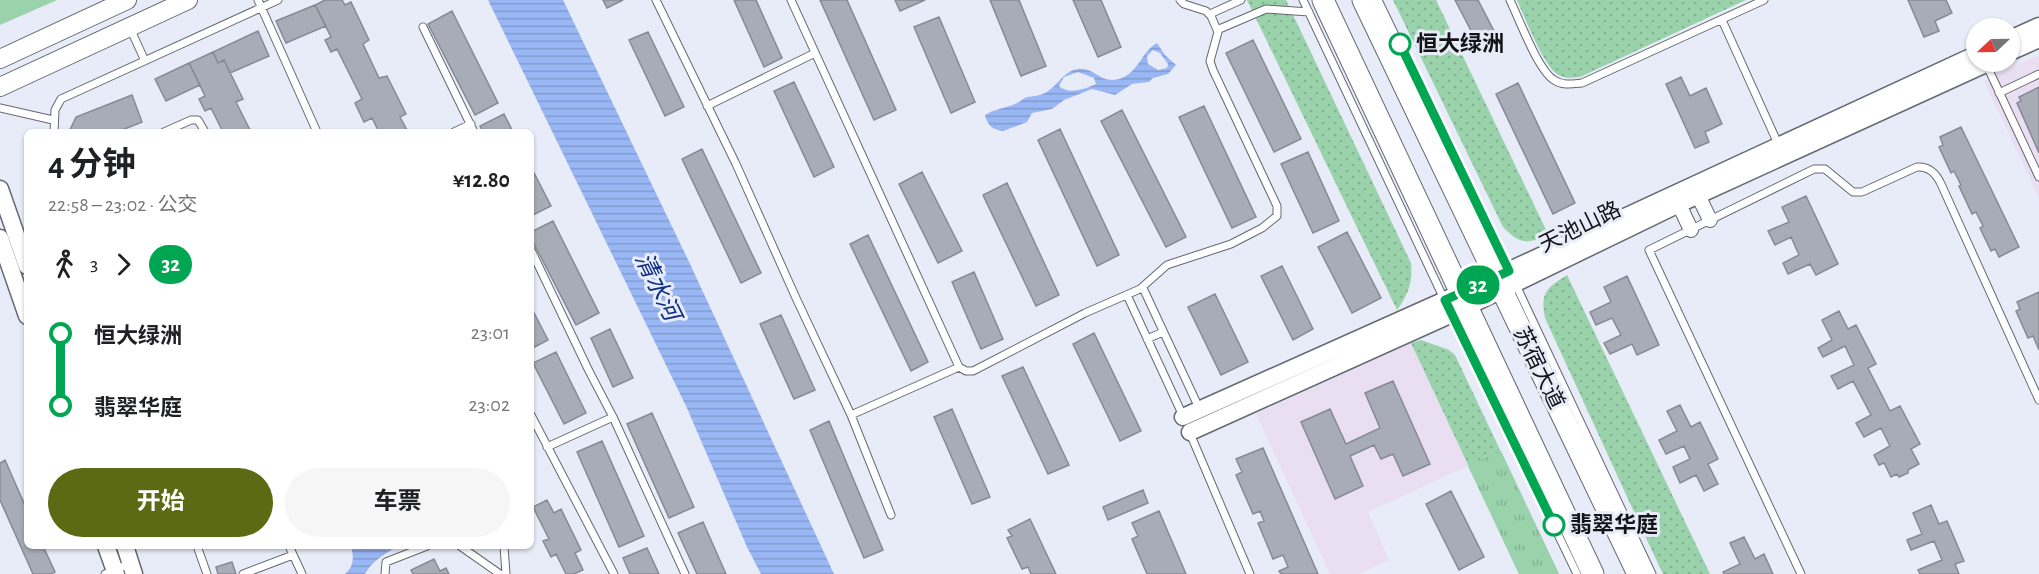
<!DOCTYPE html>
<html lang="zh">
<meta charset="utf-8">
<style>
body{margin:0;font-family:"Alegreya Sans","Noto Sans SC",sans-serif;background:#f6f6f6;color:#202124;height:100vh;display:flex;flex-direction:column;font-size:22px;white-space:nowrap}
*{box-sizing:border-box;margin:0}
p{font-size:20px;color:#757577}
.icon{flex:none;width:33px;height:33px;fill:none;stroke:currentColor;stroke-width:2;stroke-linecap:round;stroke-linejoin:round}
.map{position:relative;flex:1;overflow:hidden}
.panel{position:absolute;left:24px;top:129px;width:510px;height:420px;display:flex;flex-direction:column;background:#fff;border-radius:9px;box-shadow:0 2px 4px #0004}
.panel>*{flex:none}
.badge{padding:0 12px;border-radius:20px;font-size:21px;line-height:39px}
.needle{width:39px;rotate:248deg}
.buttons{position:absolute;left:1966px;top:18px;display:grid;gap:12px}
.buttons a{display:grid;place-items:center;width:54px;height:54px;border-radius:50%;background:#fff;box-shadow:0 2px 4px #0004;font-size:30px}
.map>.badge{position:absolute;translate:-50% -50%;box-shadow:0 0 0 3px #fff}
.legs{display:flex;align-items:center;gap:9px;height:66px;padding:0 24px;font-size:20px}
.legs p{margin-inline-start:auto}
.overview{display:flex;align-items:center;justify-content:space-between;height:102px;padding:0 24px}
h1{font-size:33px;font-weight:700;line-height:45px}
.cta{display:flex;gap:12px;margin-top:auto;padding:12px 24px}
.cta a{flex:1;height:69px;border-radius:36px;background:#5c6a14;color:#fff;font-size:24px;font-weight:700;line-height:69px;text-align:center}
.cta a+a{background:#f6f6f6;color:#202124}
ul{padding:0 24px;list-style:none}
li{display:flex;align-items:center;gap:21px;height:72px;font-size:22px}
li i{display:grid;place-items:center;width:9px;height:100%;margin:0 8px;background:currentColor}
li i::after{content:'';width:15px;height:15px;margin:-8px;border:4px solid;border-radius:50%;background:#fff}
li p{margin-inline-start:auto}
li:first-child i{background:linear-gradient(#0000 50%,currentColor 0)}
li:last-child i{background:linear-gradient(currentColor 50%,#0000 0)}
.map>svg:first-child{display:block}
.education{fill:#e9def2}
.grass{fill:url(#grass-dots)}
.park{fill:url(#park-tufts)}
.pitch{fill:#99d2ab}
.water{fill:url(#water-rules);fill-rule:evenodd}
.building{fill:#a8acb7;stroke:#868a94;stroke-width:1.5}
.lines{fill:none;stroke-linecap:round;stroke-linejoin:round}
.service-casing{stroke:#646871;stroke-width:9}
.minor-casing{stroke:#646871;stroke-width:16}
.tertiary-casing{stroke:#646871;stroke-width:19}
.secondary-casing{stroke:#646871;stroke-width:20}
.primary-casing{stroke:#646871;stroke-width:23}
.service{stroke:#fff;stroke-width:7}
.minor{stroke:#fff;stroke-width:14}
.tertiary{stroke:#fff;stroke-width:16}
.secondary{stroke:#fff;stroke-width:18}
.primary{stroke:#fff;stroke-width:21}
.line-1-casing{stroke:#fff;stroke-width:14}
.line-1{stroke:#00a651;stroke-width:9}
.stop-1-dot{fill:#fff;stroke:#00a651;stroke-width:3}
.labels{text-anchor:middle;dominant-baseline:central;stroke-width:6;stroke-linejoin:round;paint-order:stroke}
.stop-label{font-size:22px;font-weight:bold;fill:#121418;stroke:#e8ecf8;text-anchor:start}
.street-label{font-size:22px;fill:#121418;stroke:#e8ecf8}
.water-label{font-size:24px;font-style:italic;fill:#0f2f84;stroke:#e8ecf8}
</style>
<div class="map">
<svg width="2039" height="574" viewBox="0 0 2039 574">
<defs>
<pattern id="grass-dots" width="8" height="8" patternUnits="userSpaceOnUse" patternTransform="scale(1.5)"><rect width="8" height="8" fill="#99d2ab"/><path d="M2 2h.1M6 6h.1" fill="none" stroke="#83b392" stroke-width="1.8" stroke-linecap="round"/></pattern>
<pattern id="park-tufts" width="24" height="20" patternUnits="userSpaceOnUse" patternTransform="scale(1.5)"><rect width="24" height="20" fill="#99d2ab"/><path d="M3 7l-1-3M5 7V3M7 7l1-3M15 17l-1-3M17 17v-4M19 17l1-3" fill="none" stroke="#83b392"/></pattern>
<pattern id="water-rules" width="6" height="5" patternUnits="userSpaceOnUse" patternTransform="scale(1.5)"><rect width="6" height="5" fill="#99b7f4"/><path d="M0 2.5h6" fill="none" stroke="#839cd0"/></pattern>
</defs>
<rect width="100%" height="100%" fill="#e8ecf8"/>
<path class="education" d="M2039,55V198L1984,81Z
M1411,343L1468,466L1368,512L1389,560L1358,574H1330L1256,414Z"/>
<path class="grass" d="M1247,0H1286L1411,263C1413,282 1408,295 1397,310Z
M1393,0H1436L1548,234C1528,245 1519,244 1503,227Z
M1517,0H1746L1580,77C1572,78 1564,79 1557,74C1543,64 1525,18 1517,0Z
M1567,275L1710,574H1663L1646,538L1545,318C1540,292 1547,288 1567,275Z
M1421,340L1449,350L1455,355L1559,574H1519L1411,343Z"/>
<path class="park" d="M1501,451L1559,574H1519L1468,466Z"/>
<path class="pitch" d="M0,0H57L0,25Z"/>
<path class="water" d="M488,0H563L690,264L834,574H761L747,547L686,406Z
M1157,43L1165,55L1176,65L1168,74L1153,78L1149,82L1132,84L1115,95L1092,89L1064,100L1052,109L1032,113L1027,122L1003,131C993,130 987,125 985,115C995,109 1005,108 1015,104C1020,102 1022,99 1027,97C1033,96 1039,96 1045,93C1057,87 1063,71 1078,69C1096,67 1100,86 1122,78C1139,71 1142,51 1157,43ZM1153,50L1160,53L1168,64L1167,68L1158,70L1148,64L1147,56ZM1078,72L1094,78L1096,84C1085,89 1069,95 1059,86L1064,77Z
M351,546H398C385,554 373,560 365,574H345C354,567 354,557 351,546Z"/>
<path class="building" d="M325,0H342L345,5L351,2L369,40L363,44L379,78L387,76L406,114L400,117L408,132H379L372,118L364,122L355,103L362,99L337,49L331,52L325,40L331,37L315,5Z
M603,0H623L607,8Z
M734,0H756L782,58L764,67Z
M820,0H847L896,110L874,120Z
M895,0H925L900,11Z
M990,0H1019L1046,66L1021,76Z
M1073,0H1101L1121,47L1098,57Z
M1455,0H1478L1495,33L1477,42Z
M1908,0H1946L1952,13L1935,21L1939,31L1924,37Z
M315,5L326,26L286,43L276,21Z
M452,11L498,103L475,115L428,24Z
M939,17L975,102L951,113L914,27Z
M258,31L269,56L230,73L224,60L218,63L213,52Z
M648,32L684,107L665,116L629,40Z
M1253,40L1301,139L1274,152L1226,53Z
M213,52L218,63L224,60L243,99L236,102L251,132H223L211,108L205,111L199,99L205,96L189,63Z
M189,63L200,85L166,101L155,79Z
M1681,77L1690,96L1706,88L1722,124L1705,132L1709,142L1695,148L1666,84Z
M794,82L834,167L814,177L774,91Z
M1518,83L1575,203L1553,214L1496,94Z
M2039,87V153L2017,103L2021,101L2019,97Z
M132,95L142,122L117,132H69L76,117Z
M1204,106L1256,217L1232,228L1179,117Z
M1122,110L1186,237L1166,247L1101,121Z
M504,114L513,132H483L480,126Z
M1961,127L2019,247L1999,257L1995,249L1991,251L1980,228L1983,226L1976,212L1972,214L1959,186L1961,185L1954,171L1951,173L1939,147L1943,145L1940,137Z
M1060,129L1119,255L1097,266L1038,140Z
M702,149L761,273L741,283L682,159Z
M1308,152L1339,221L1313,233L1281,164Z
M531,167L551,206L531,216Z
M922,172L962,251L938,263L899,184Z
M1007,183L1059,295L1036,306L983,195Z
M1806,196L1838,264L1816,275L1810,264L1788,274L1783,263L1799,255L1791,237L1775,245L1768,231L1789,222L1782,207Z
M553,221L599,313L576,325L531,238V232Z
M1347,232L1381,298L1352,313L1318,247Z
M868,235L928,362L911,371L850,244Z
M1282,266L1313,329L1293,340L1261,276Z
M974,272L1003,339L981,349L952,282Z
M1627,276L1659,345L1637,355L1632,344L1610,354L1604,343L1621,335L1612,318L1596,325L1590,312L1611,302L1604,287Z
M2039,292V350L2033,336L2028,338L2016,311L2020,309L2017,302Z
M1215,294L1248,362L1221,375L1188,307Z
M531,307L548,340L531,349Z
M1839,311L1848,329L1856,325L1876,364L1868,368L1890,411L1900,406L1920,444L1911,449L1919,464L1908,470V473L1899,477L1897,474L1891,477L1884,463L1879,465L1874,455L1890,446L1881,428L1864,437L1856,423L1871,415L1853,381L1838,389L1831,376L1854,365L1845,346L1823,357L1818,348L1832,340L1822,320Z
M781,315L815,390L794,399L760,324Z
M610,329L633,378L613,387L591,338Z
M1094,333L1141,431L1120,441L1073,344Z
M556,352L586,413L564,424L533,363Z
M1023,367L1069,465L1048,474L1002,376Z
M1393,381L1430,464L1403,476L1393,454L1381,459L1374,445L1350,456L1363,486L1335,499L1301,422L1330,409L1346,444L1380,428L1365,393Z
M1680,405L1691,427L1700,422L1718,459L1708,464L1718,484L1704,491L1696,475L1680,483L1673,467L1690,459L1684,446L1666,454L1659,440L1677,431L1667,411Z
M952,409L990,497L972,504L934,417Z
M652,413L694,507L669,518L627,424Z
M829,421L883,550L864,558L810,430Z
M602,441L644,536L619,547L577,452Z
M1263,448L1318,574H1281L1279,571L1288,567L1283,555L1273,559L1258,523L1264,521L1260,511L1253,514L1236,475L1242,472L1236,459Z
M5,460L27,510V546H43L55,572L51,574H33L0,500V463Z
M1143,490L1148,503L1108,520L1103,507Z
M1451,491L1484,557L1459,570L1426,504Z
M547,500L554,513L561,509L581,550L575,553L583,570L574,574H566L556,554L551,557L543,541L549,539L533,507Z
M1931,505L1939,524L1947,521L1964,561L1955,564L1959,574H1920L1918,570L1942,560L1934,541L1911,550L1907,540L1922,534L1913,513Z
M1159,511L1186,574H1147L1132,539L1138,536L1132,523Z
M1030,519L1056,574H1031L1028,567L1022,569L1007,538L1012,536L1008,530Z
M703,522L726,574H697L678,533Z
M1744,537L1755,559L1764,554L1773,574H1724L1723,572L1740,564L1730,543Z
M647,548L659,574H630L623,558Z
M434,559L440,571L446,568L449,574H413L411,570Z
M232,562L236,574H218L216,567Z"/>
<g class="lines">
<defs>
<path id="service" d="M258,0L317,132
M656,0L736,164L796,298L851,415L891,515
M791,0L959,367L966,371H973L1085,313L1140,289L1167,265L1231,244L1262,228L1277,216V206L1213,70L1210,61L1218,32L1211,16L1206,11L1184,4L1180,0
M1303,0L1444,299
M1378,0L1509,271
M1510,0C1519,19 1538,70 1554,80C1563,86 1572,84 1582,83L1764,0
M1210,14L1241,0
M1722,20L1779,146
M423,27L474,132
M130,28L145,61
M1217,30L1266,9L1309,12
M1987,66L2039,177
M1999,93L2039,74
M707,106L815,53
M0,108L53,120
M54,132L55,110L61,99L278,0
M164,132L191,120H198L205,132
M454,132L471,124
M531,250L589,371L613,417L685,574
M1515,283L1652,574
M1143,288L1200,410
M1127,295L1184,418
M1452,314L1577,574
M1147,339L1163,332
M531,415L614,574
M851,415L959,367
M1189,431L1250,574
M547,447L613,417
M197,546L207,574
M289,546L302,574
M460,546L500,574
M504,546L506,574
M105,574L131,563
M243,574L293,555
M385,574L386,562L427,546
M1801,574L1649,250L1814,169H1825L1853,192H1862L1917,167C1929,166 1936,173 1941,184L2039,400"/>
<path id="minor" d="M1694,187L1710,220
M1675,196L1691,230"/>
<path id="tertiary" d="M2010,39L2039,26
M2010,52L2039,39
M0,189L27,266
M0,238L27,316
M1183,417L1445,300L1977,54
M1190,432L1452,314L1679,204L1990,62
M106,546L116,574
M125,546L134,574"/>
<path id="secondary" d="M0,59L127,0
M0,87L188,0"/>
<path id="primary" d="M1323,0L1593,574
M1363,0L1638,574"/>
</defs>
<use href="#service" class="service-casing"/>
<use href="#minor" class="minor-casing"/>
<use href="#tertiary" class="tertiary-casing"/>
<use href="#secondary" class="secondary-casing"/>
<use href="#primary" class="primary-casing"/>
<use href="#service" class="service"/>
<use href="#minor" class="minor"/>
<use href="#tertiary" class="tertiary"/>
<use href="#secondary" class="secondary"/>
<use href="#primary" class="primary"/>
</g>
<g class="lines">
<defs>
<path id="line-1" d="M1400,44L1509,271L1445,300L1554,525"/>
</defs>
<use href="#line-1" class="line-1-casing"/>
<use href="#line-1" class="line-1"/>
</g>
<g class="stop-1-dot">
<circle cx="1400" cy="44" r="10"/>
<circle cx="1554" cy="525" r="10"/>
</g>
<g class="labels">
<g class="stop-label">
<text x="1416" y="44">恒大绿洲</text>
<text x="1570" y="525">翡翠华庭</text>
</g>
<g class="street-label">
<text transform="translate(1580 227) rotate(-26)">天池山路</text>
<text transform="translate(1539 368) rotate(64)">苏宿大道</text>
</g>
<g class="water-label">
<text transform="translate(657 287) rotate(64)">清水河</text>
</g>
</g>
</svg>
<div class="buttons">
<a><svg class="needle" viewBox="-14 -14 28 28"><path d="M0-13l5 13h-10z" fill="#e53935"/><path d="M0 13l5-13h-10z" fill="#757577"/></svg></a>
</div>
<b class="badge" style="left:1478px;top:285px;background:#00a651;color:#fff">32</b>
<section class="panel">
<div class="overview"><div><h1>4 分钟</h1><p>22:58 – 23:02 · 公交</p></div><b>¥12.80</b></div>
<div class="legs"><svg class="icon" aria-label="walk" viewBox="0 0 24 24"><circle cx="13" cy="4" r="2"/><path d="M13 8l-2 6 4 7M11 14l-3 7M7 12l3-4h3l4 4"/></svg>3<svg class="icon" aria-label="forward" viewBox="0 0 24 24"><path d="M9 5l7 7-7 7"/></svg><b class="badge" style="background:#00a651;color:#fff">32</b></div>
<ul>
<li><i style="color:#00a651"></i><b>恒大绿洲</b><p>23:01</p></li>
<li><i style="color:#00a651"></i><b>翡翠华庭</b><p>23:02</p></li>
</ul>
<div class="cta"><a>开始</a><a>车票</a></div>
</section>
</div>
